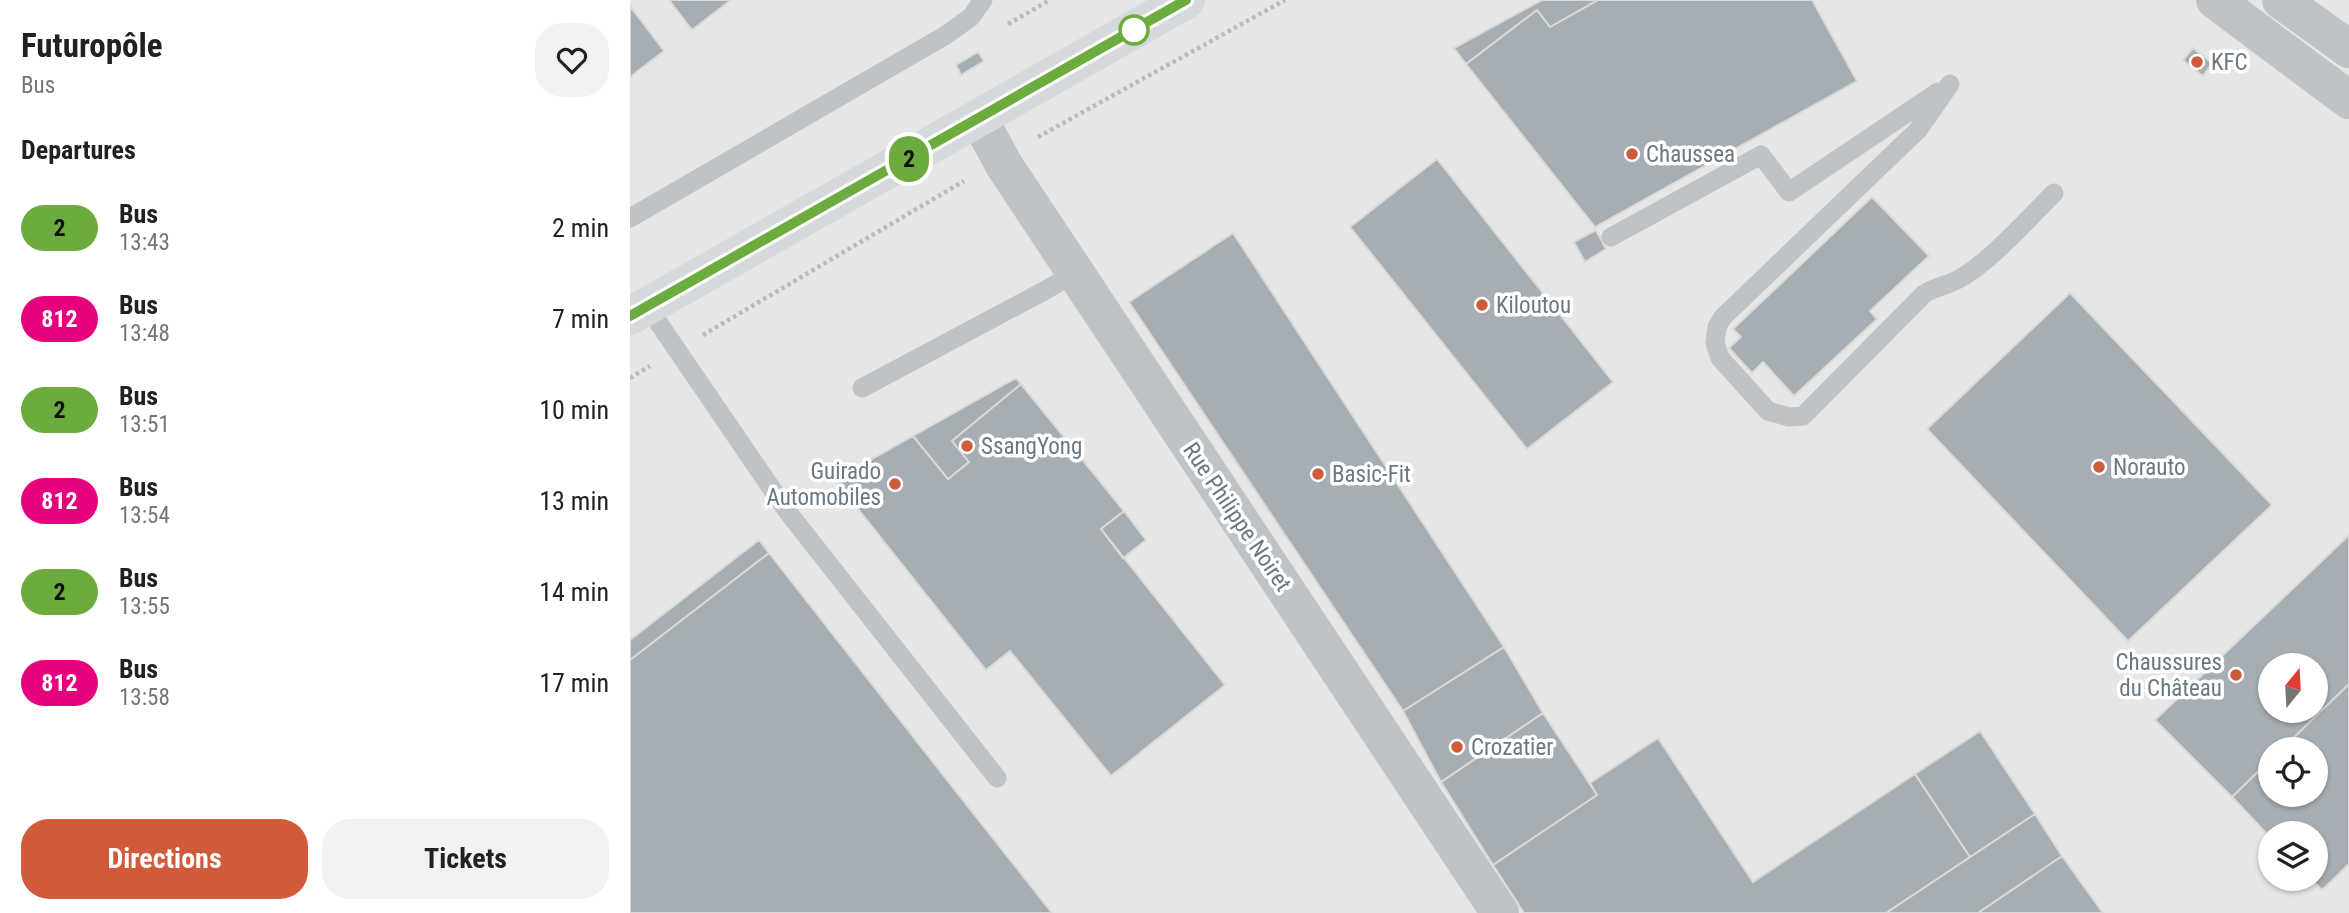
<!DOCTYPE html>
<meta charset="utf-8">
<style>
body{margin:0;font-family:"Roboto Condensed",sans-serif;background:#f2f2f2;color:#202124;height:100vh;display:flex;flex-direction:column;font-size:26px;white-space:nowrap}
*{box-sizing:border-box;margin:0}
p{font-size:23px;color:#757577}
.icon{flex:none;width:38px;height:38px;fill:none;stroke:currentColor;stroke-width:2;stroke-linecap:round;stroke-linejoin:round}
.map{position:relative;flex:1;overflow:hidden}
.drawer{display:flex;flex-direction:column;background:#fff;width:630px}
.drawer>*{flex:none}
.badge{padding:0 14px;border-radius:23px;font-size:24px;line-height:46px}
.needle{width:46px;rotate:18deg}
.tools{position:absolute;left:1628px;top:653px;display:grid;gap:14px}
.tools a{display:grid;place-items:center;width:70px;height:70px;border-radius:50%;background:#fff;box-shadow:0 2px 5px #0004;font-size:35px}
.map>.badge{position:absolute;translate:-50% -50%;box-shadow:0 0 0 4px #fff}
h2{padding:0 21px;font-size:26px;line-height:63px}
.round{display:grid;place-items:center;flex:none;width:74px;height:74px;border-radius:28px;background:#f2f2f2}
.head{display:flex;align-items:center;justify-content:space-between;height:119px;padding:0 21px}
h1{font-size:33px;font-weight:700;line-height:52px}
.button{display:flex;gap:14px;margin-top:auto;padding:14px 21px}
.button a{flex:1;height:80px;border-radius:28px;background:#d05b3b;color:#fff;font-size:28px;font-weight:700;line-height:80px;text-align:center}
.button a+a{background:#f2f2f2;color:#202124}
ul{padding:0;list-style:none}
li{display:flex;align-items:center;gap:21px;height:91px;padding:0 21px}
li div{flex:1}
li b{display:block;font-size:26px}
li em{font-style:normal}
li .badge{min-width:77px;font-weight:700;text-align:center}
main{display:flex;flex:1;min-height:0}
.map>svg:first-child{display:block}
.built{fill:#e5e6e5;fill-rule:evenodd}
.building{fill:#a7aeb3;stroke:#d9d9d7;stroke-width:2;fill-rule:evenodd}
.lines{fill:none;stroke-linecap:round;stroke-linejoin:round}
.path{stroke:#b9bcbe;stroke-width:4.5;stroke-dasharray:3.5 3.5;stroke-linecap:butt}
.service{stroke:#bfc3c6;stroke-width:19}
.minor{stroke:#bfc3c6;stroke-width:38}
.primary{stroke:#d5d9dc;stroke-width:38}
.line-casing{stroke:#fff;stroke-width:16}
.line{stroke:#6cab3d;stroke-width:10}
.stop-dot{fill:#fff;stroke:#6cab3d;stroke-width:3.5}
.poi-dot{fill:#d05b3b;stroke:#fff;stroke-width:2.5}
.labels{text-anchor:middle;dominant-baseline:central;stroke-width:7;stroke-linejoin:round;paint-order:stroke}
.poi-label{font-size:23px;fill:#697882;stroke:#fff;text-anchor:start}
.street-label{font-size:23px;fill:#697882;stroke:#fff}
</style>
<main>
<section class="drawer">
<div class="head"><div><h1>Futuropôle</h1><p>Bus</p></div><a class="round"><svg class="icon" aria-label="heart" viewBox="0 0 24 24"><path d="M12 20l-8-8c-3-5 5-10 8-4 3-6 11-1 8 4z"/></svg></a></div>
<h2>Departures</h2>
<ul>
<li><span class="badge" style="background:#6cab3d;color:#111">2</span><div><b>Bus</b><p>13:43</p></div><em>2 min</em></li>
<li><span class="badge" style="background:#e6007e;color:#fff">812</span><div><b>Bus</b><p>13:48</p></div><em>7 min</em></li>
<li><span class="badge" style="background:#6cab3d;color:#111">2</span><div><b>Bus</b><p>13:51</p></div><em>10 min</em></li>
<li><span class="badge" style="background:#e6007e;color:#fff">812</span><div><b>Bus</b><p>13:54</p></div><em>13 min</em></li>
<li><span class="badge" style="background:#6cab3d;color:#111">2</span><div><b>Bus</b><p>13:55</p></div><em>14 min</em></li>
<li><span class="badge" style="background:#e6007e;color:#fff">812</span><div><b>Bus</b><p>13:58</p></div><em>17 min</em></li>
</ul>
<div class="button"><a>Directions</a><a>Tickets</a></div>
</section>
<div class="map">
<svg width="1719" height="913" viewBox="0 0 1719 913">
<rect width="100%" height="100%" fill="#f7f7f5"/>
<path class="built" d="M0,0H1719V913H0ZM1640,665H1685V710H1640ZM1640,749H1685V794H1640ZM1640,833H1685V878H1640Z"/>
<path class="building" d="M39,0H101L62,30Z
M912,0H968L920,27L907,10L836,64L824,48Z
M968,0H1182L1227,81L965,227L836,64L907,10L920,27Z
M0,6L34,51L0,77Z
M1563,48L1582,63L1573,76L1553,60Z
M348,52L354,61L331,75L326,65Z
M807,159L983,382L897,449L720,227Z
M1242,197L1299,256L1240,311L1247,319L1164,396L1133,362L1122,373L1099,348L1111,337L1103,329Z
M966,230L976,249L955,262L944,242Z
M603,233L874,647L773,711L499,302Z
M1440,293L1642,505L1498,641L1297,429Z
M386,378L391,384L322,441L339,462L318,479L283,436Z
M391,384L494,511L471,529L595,685L481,776L380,651L356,670L205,480L283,436L318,479L339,462L322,441Z
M494,511L516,540L493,558L471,529Z
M1719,535V684L1652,749H1640V760L1602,797L1525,720ZM1640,665H1685V710H1640Z
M129,540L139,553L0,660V640Z
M139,553L335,803L422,913H0V660Z
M874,647L913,713L811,782L773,711Z
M1719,684V864L1692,890L1680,878H1685V833H1640V837L1602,797L1640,760V794H1685V749H1652Z
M913,713L967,795L863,865L811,782Z
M1350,731L1405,814L1340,857L1285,774Z
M1028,738L1123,882L1285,774L1340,857L1256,913H894L863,865L967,795L960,783Z
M1405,814L1432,856L1348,913H1256Z
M1432,856L1473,913H1348Z"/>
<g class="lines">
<path class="path" d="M378,24L420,0
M408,137L655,0
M73,335L334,181
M0,378L20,366"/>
<path class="service" d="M1320,84L1288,130L1093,317L1087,327L1085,343L1090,358L1138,411L1159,417L1173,416L1294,294C1305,287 1318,285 1329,279C1360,262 1398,219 1424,193
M0,218L316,35L341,17L353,0
M981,237L1131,155L1159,192L1308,92
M17,306L157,511L367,778
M232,388L414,291L445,273"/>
<path class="minor" d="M1585,0L1719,100
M1651,0L1719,49
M349,119L374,165L870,913"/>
<path class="primary" d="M0,316L556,0"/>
</g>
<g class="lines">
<defs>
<path id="line" d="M0,316L556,0"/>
</defs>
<use href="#line" class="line-casing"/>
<use href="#line" class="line"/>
</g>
<circle class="stop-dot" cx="504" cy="30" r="14"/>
<g class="poi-dot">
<circle cx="1567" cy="62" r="7"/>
<circle cx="1002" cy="154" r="7"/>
<circle cx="852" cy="305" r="7"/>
<circle cx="337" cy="446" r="7"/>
<circle cx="1469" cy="467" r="7"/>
<circle cx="688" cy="474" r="7"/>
<circle cx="265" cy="484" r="7"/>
<circle cx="1606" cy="675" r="7"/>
<circle cx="827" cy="747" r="7"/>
</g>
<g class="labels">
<g class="poi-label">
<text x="1581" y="62">KFC</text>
<text x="1016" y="154">Chaussea</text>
<text x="866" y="305">Kiloutou</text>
<text x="351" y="446">SsangYong</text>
<text x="1483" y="467">Norauto</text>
<text x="251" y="471" text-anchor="end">Guirado<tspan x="251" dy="26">Automobiles</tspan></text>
<text x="702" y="474">Basic-Fit</text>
<text x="1592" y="662" text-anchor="end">Chaussures<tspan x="1592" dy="26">du Château</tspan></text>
<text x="841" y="747">Crozatier</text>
</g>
<g class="street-label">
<text transform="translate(607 517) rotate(56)">Rue Philippe Noiret</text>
</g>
</g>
</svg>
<div class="tools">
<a><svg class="needle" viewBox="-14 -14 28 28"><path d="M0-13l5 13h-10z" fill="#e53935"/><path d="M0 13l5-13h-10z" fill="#757577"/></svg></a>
<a><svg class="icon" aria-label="locate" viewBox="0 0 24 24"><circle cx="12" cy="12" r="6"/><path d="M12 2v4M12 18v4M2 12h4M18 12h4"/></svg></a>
<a><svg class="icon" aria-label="layers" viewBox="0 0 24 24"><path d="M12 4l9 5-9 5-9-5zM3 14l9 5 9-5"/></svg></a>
</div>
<b class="badge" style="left:279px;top:159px;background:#6cab3d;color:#111">2</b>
</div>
</main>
